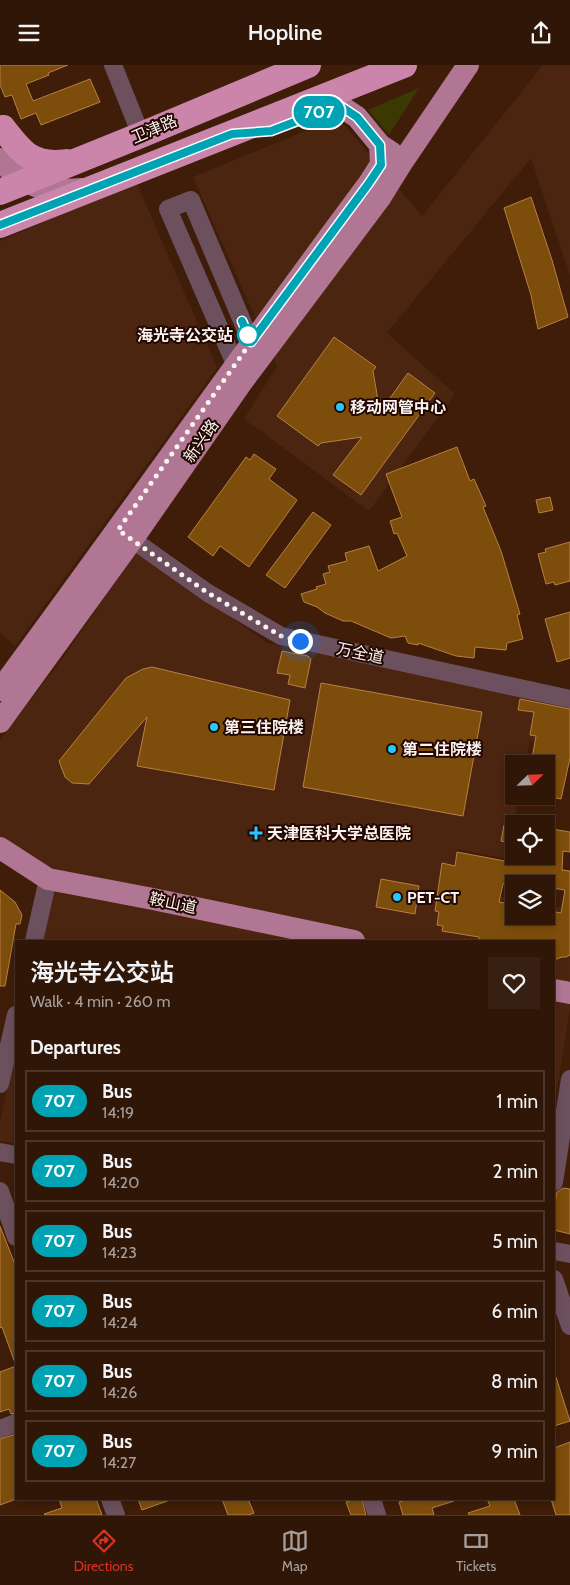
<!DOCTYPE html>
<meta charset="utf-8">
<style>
body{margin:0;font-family:Cabin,"Noto Sans SC",sans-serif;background:#371f11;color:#f1f3f6;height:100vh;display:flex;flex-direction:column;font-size:19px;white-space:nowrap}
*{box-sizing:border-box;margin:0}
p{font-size:16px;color:#a79f9b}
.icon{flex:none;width:28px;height:28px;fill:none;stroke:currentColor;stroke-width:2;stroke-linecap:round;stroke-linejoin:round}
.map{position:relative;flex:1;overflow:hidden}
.sheet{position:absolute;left:15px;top:875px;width:540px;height:560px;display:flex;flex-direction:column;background:#2f1607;border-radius:0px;box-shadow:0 2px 8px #0003,0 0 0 1px #4a3528}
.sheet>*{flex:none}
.badge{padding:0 10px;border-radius:16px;font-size:18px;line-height:32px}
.needle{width:32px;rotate:67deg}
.controls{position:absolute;left:505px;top:690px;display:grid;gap:10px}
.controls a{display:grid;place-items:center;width:50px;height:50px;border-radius:0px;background:#2f1607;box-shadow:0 2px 8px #0003,0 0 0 1px #4a3528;font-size:25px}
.you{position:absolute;width:25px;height:25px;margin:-12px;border:4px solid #fff;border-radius:50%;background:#1a73e8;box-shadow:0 0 0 8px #1a73e833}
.map>.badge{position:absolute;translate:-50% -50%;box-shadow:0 0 0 2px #fff}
h2{padding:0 15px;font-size:19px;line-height:45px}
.round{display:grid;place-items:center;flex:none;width:52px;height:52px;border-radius:0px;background:#371f11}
.headline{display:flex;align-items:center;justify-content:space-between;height:85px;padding:0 15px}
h1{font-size:24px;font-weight:600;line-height:38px}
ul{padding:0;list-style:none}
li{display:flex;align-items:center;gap:15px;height:62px;margin:0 10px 8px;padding:0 5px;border:2px solid #4a3528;border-radius:0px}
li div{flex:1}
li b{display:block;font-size:19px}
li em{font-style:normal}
li .badge{min-width:55px;font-weight:700;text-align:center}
header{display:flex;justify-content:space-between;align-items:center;height:65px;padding:0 15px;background:#2f1607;font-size:22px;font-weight:600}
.tabs{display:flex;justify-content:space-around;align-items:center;height:70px;border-top:1px solid #4a3528;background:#2f1607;font-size:14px;color:#a79f9b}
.tabs a{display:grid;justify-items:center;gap:2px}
.tabs .current{color:#d93025}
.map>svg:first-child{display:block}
.built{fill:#4c2510}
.green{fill:#3b3901}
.building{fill:#7d4d0c;stroke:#b78043;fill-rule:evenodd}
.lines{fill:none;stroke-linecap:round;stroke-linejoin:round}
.minor{stroke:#6d505e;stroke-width:18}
.major{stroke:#b07694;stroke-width:22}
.highway{stroke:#cb85aa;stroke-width:26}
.line-casing{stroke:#fff;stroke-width:11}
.line{stroke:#00a3b4;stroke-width:8}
.walk{stroke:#fbf3ef;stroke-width:5;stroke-dasharray:0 9}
.stop-dot{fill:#fff;stroke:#00a3b4;stroke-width:2.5}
.poi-dot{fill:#27c8ff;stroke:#220700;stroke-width:2}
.labels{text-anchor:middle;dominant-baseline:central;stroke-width:4;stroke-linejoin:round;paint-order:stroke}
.street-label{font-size:16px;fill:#fbf3ef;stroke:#220700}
.stop-label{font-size:16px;font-weight:bold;fill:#fbf3ef;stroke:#220700;text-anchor:end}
.poi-label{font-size:16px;font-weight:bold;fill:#fbf3ef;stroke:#220700;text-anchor:start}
</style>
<header><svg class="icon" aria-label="menu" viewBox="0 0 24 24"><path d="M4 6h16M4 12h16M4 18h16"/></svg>Hopline<svg class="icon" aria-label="share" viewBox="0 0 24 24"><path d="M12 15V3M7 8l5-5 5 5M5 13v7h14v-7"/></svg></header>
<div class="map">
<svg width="570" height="1450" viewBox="0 0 570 1450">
<rect width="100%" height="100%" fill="#3f1d09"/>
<path class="built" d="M543,0H570V210L531,93L387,268L455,329L369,446L244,354L277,301L193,112L320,60L341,56L422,151Z
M136,116L217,303L15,581L0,568V176Z
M136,486L268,578L570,639V684L530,676L525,699H514V731H519L508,794L457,784L449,821L514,834V851H546V840L570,844V942L554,1046V876H39L53,811L0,775V675L65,590Z
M16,982V1079L0,1076V1057Z"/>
<path class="green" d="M419,23L389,70L368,45Z"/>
<path class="building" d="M0,0H68L48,8L49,10L26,19L33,36L90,14L100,37L41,60L36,48L21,54L12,30L5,32L0,20Z
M531,132L552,195L568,252L538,264L531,230L504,143Z
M334,272L376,302L373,306L380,347L408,308L435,328L361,430L333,410L362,372L321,378L318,381L277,351Z
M457,382L470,416L474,414L486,441L483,442L501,486L520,549L517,550L523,574L507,578L506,585L475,582L474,593L456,591L418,578V580L408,578L405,571L391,573L351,556H343L325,548L317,542L304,537L301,529L317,524L316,522L326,519L323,509L330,507L328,501L347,496L345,488L369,481L378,506L407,491L397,468L394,469L390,456L402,452L386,409Z
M254,389L276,404L269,414L297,435L249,502L220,481L213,491L188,472L246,392L250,395Z
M550,432L553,445L539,448L536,435Z
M313,447L331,460L285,523L266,510Z
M570,477V516L555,520L554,517L546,519L538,489L546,487L545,484Z
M570,547V593L557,597L545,554Z
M282,586L308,591L311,594L305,623L288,619L290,610L277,608Z
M152,602L290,635L274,725L137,701L147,652L89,719L72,718L65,712L59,696L126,613L143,604Z
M321,618L482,647L463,751L303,722Z
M520,634L570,644V693L561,734L546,731V699H531L536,671L530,670L534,647L518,645Z
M504,760L513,761L510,778L501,776Z
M546,763L570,767V787L563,786L562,805L570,806V890L566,892H562L554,895V876H487L479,875V872L442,866L443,861L437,860L439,847L435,846L442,798L455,801L457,787L510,797V794L540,800L541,795L546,796ZM503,819H546V822L565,825L561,848L546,845V851H514V840L499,837Z
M381,814L419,821L415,849L376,842Z
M0,825L15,837L22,850L20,859H16L5,921H0Z
M563,1123L570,1124V1169L554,1165V1143L557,1127Z
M0,1161L16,1202L15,1298L2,1262L0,1263Z
M16,1301V1348L11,1349L9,1344L0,1347V1307Z
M554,1312H556L570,1356L554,1361Z
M16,1369V1434L0,1440V1374Z
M570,1377V1450H556L551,1434H554V1383Z
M59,1434H96L102,1450H45L44,1449L62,1443Z
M138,1434H170V1435L142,1445Z
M222,1434H248L254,1448L248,1450H228Z
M356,1434H362L366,1450H351L346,1437Z
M409,1434H453L454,1436L432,1443L434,1450H403L399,1437Z
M487,1434H514L520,1450H469L468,1448L490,1441Z"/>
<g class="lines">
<path class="minor" d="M113,0L141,70
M235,299L168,144L191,135L251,277
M123,468L208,528L281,571L570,634
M34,876L48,814
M0,1019L16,950
M0,1087L16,1090
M554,1117L570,1014
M0,1126L16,1172
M554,1186L570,1189
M554,1214L570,1261
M0,1364L16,1358
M110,1434L116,1450
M372,1434L377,1450"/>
<path class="major" d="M307,52L334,41L342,42L357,52L380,80L392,88
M0,94C23,124 47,127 83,124
M0,625C124,457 244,286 369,118L381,99L380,80
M0,657L132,475L242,317L380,133L403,96L468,0
M0,783L48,814L153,834L354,876
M554,925L570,928"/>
<path class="highway" d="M3,63C22,88 33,102 67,97
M0,127L141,70L308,0
M0,160L404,0"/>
</g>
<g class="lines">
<defs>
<path id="line" d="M0,160L232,69L271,66L334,42H342L357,52L380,80L381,100L369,118L251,277L242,256"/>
</defs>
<use href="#line" class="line-casing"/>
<use href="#line" class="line"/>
<path class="walk" d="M248,270L247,266L251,277L118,465L208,528L281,571L300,576"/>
</g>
<circle class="stop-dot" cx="248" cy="270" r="10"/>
<g class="poi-dot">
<circle cx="340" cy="342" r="5"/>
<circle cx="214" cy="662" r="5"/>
<circle cx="392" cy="684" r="5"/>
<path d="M253.5 760.5h5v5h5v5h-5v5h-5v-5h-5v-5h5z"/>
<circle cx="397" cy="832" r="5"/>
</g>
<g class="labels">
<g class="street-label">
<text transform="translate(154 64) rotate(-23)">卫津路</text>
<text transform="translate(201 376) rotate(-55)">新兴路</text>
<text transform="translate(360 588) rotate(12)">万全道</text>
<text transform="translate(173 838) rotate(12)">鞍山道</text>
</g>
<g class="stop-label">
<text x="233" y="270">海光寺公交站</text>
</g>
<g class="poi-label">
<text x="350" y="342">移动网管中心</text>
<text x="224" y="662">第三住院楼</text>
<text x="402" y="684">第二住院楼</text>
<text x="267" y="768">天津医科大学总医院</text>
<text x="407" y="832">PET-CT</text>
</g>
</g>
</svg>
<div class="controls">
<a><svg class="needle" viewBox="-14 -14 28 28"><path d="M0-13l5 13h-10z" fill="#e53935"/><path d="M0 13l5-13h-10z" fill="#a79f9b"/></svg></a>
<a><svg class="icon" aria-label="locate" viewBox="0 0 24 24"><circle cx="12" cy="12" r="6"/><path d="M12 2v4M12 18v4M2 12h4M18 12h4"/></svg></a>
<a><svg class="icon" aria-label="layers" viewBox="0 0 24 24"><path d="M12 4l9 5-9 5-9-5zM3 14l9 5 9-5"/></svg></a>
</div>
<div class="you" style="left:300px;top:576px"></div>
<b class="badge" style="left:319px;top:47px;background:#00a3b4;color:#fff">707</b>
<section class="sheet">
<div class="headline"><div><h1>海光寺公交站</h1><p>Walk · 4 min · 260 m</p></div><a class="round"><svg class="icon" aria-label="heart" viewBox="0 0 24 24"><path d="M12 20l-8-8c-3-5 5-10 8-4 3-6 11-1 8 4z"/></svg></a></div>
<h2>Departures</h2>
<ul>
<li><span class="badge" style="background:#00a3b4;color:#fff">707</span><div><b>Bus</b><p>14:19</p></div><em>1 min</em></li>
<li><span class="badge" style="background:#00a3b4;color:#fff">707</span><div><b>Bus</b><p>14:20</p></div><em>2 min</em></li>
<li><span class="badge" style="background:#00a3b4;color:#fff">707</span><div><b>Bus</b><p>14:23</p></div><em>5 min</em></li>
<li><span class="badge" style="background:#00a3b4;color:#fff">707</span><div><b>Bus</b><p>14:24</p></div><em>6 min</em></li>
<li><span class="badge" style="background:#00a3b4;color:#fff">707</span><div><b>Bus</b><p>14:26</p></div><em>8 min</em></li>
<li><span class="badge" style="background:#00a3b4;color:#fff">707</span><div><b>Bus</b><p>14:27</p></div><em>9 min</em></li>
</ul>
</section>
</div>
<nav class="tabs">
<a class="current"><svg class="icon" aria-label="directions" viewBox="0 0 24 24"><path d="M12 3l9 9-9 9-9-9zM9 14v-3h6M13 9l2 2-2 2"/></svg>Directions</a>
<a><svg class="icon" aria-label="map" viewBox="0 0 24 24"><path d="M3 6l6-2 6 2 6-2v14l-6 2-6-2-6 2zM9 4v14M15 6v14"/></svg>Map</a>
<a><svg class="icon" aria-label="tickets" viewBox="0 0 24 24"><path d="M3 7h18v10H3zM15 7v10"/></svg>Tickets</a>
</nav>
